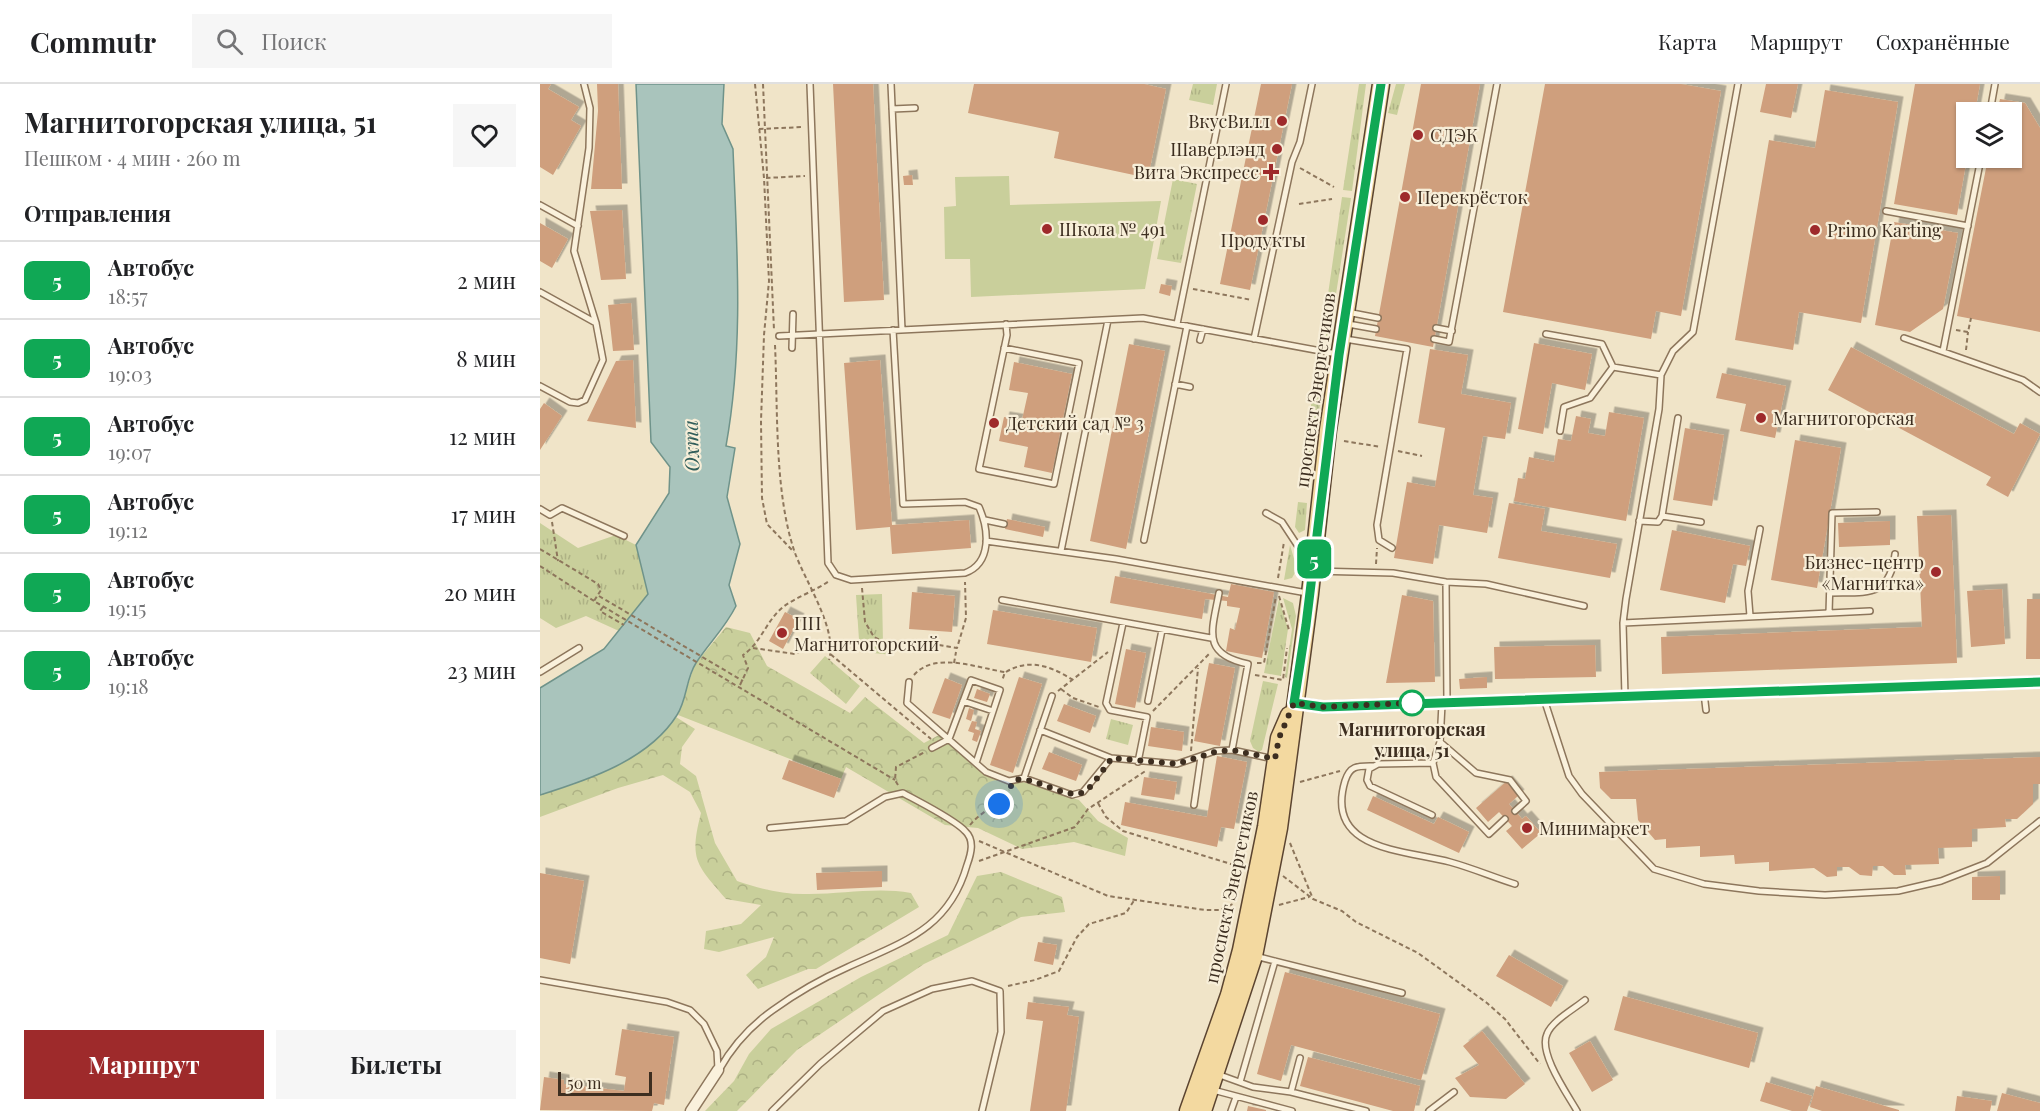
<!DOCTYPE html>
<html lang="ru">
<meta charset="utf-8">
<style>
body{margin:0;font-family:"Playfair Display",serif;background:#f6f6f6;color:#202124;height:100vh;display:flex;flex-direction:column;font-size:22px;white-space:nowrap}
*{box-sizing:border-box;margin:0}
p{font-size:20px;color:#757577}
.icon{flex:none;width:33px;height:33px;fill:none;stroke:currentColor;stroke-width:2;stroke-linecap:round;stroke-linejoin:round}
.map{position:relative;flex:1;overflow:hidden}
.sheet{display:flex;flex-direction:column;background:#fff;width:540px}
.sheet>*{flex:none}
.badge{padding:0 12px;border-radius:9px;font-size:21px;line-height:39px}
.buttons{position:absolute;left:1416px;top:18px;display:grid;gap:12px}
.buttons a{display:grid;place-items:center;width:66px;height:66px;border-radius:0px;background:#fff;box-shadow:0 2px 4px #0004;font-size:30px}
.scale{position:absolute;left:18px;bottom:15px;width:94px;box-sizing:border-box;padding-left:6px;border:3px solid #3d2e20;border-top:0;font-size:16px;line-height:21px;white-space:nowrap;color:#3d2e20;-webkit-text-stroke:4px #f7eed8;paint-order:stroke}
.you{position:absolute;width:30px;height:30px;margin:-15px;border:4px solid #fff;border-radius:50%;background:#1a73e8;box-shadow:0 0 0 9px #1a73e833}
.map>.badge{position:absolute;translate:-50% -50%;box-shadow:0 0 0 3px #fff}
h2{padding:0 24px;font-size:22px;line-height:54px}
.round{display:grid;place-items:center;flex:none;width:63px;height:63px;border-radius:0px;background:#f6f6f6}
.summary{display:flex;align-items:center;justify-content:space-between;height:102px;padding:0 24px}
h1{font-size:28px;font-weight:700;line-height:45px}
.action{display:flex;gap:12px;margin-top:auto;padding:12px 24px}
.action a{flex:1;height:69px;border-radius:0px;background:#9e2a2b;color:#fff;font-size:24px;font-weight:700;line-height:69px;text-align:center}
.action a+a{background:#f6f6f6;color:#202124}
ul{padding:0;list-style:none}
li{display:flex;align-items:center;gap:18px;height:78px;padding:0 24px;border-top:2px solid #e0e0e0}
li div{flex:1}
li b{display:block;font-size:22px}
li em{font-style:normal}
li .badge{min-width:66px;font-weight:700;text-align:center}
header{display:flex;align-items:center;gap:36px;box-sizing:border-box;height:84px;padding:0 30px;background:#fff;border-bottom:2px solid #e0e0e0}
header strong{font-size:28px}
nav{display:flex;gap:33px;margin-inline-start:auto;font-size:21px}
.search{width:420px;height:54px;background:#f6f6f6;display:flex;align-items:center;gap:15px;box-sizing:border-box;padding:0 21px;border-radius:0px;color:#757577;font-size:22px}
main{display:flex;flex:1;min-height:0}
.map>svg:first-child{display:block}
.grass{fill:url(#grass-tufts)}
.forest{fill:url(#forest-crowns)}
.pitch{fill:#c9cf9b}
.water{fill:#a9c4bc;stroke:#6f938a;stroke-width:1.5}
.building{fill:#cf9f7d;filter:url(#shadow)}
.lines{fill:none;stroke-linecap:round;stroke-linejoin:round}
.lane-casing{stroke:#8d765c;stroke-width:8}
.street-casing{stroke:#8d765c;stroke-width:13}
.primary-casing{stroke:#5b4430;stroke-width:19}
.path{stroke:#8d765c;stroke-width:2;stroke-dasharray:4.5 3;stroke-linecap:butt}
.lane{stroke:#faf1dc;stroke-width:5}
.street{stroke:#faf1dc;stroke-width:10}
.primary{stroke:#f3d9a0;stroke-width:16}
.line-casing{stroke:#fff;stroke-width:14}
.line{stroke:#10a855;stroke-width:9}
.walk{stroke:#3d2e20;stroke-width:6;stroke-dasharray:0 10.8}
.poi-dot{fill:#9e2a2b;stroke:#f7eed8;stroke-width:2}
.stop-dot{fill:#fff;stroke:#10a855;stroke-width:3}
.labels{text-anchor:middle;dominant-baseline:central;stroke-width:4.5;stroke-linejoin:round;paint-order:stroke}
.poi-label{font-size:18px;fill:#3d2e20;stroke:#f7eed8;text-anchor:start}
.street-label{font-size:18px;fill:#3d2e20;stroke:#f7eed8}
.stop-label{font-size:18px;font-weight:bold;fill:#3d2e20;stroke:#f7eed8}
.water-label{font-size:20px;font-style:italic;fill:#2f5d5a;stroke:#f7eed8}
</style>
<header>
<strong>Commutr</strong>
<div class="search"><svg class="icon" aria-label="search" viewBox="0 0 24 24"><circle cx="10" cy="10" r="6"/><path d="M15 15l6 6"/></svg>Поиск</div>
<nav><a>Карта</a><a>Маршрут</a><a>Сохранённые</a></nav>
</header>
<main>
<section class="sheet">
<div class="summary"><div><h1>Магнитогорская улица, 51</h1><p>Пешком · 4 мин · 260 m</p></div><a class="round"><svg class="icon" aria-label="heart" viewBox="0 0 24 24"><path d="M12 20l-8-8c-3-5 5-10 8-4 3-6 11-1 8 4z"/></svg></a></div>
<h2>Отправления</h2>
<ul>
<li><span class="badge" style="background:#10a855;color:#fff">5</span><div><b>Автобус</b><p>18:57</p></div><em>2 мин</em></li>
<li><span class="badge" style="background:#10a855;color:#fff">5</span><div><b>Автобус</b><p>19:03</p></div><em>8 мин</em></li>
<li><span class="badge" style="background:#10a855;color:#fff">5</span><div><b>Автобус</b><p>19:07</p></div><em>12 мин</em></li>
<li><span class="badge" style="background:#10a855;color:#fff">5</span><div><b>Автобус</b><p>19:12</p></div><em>17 мин</em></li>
<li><span class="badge" style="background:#10a855;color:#fff">5</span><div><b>Автобус</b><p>19:15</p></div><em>20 мин</em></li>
<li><span class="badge" style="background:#10a855;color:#fff">5</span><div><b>Автобус</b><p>19:18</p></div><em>23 мин</em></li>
</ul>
<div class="action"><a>Маршрут</a><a>Билеты</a></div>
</section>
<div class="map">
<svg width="1500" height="1027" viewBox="0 0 1500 1027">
<defs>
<pattern id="grass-tufts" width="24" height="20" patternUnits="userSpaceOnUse" patternTransform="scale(1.5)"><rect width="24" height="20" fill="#c9cf9b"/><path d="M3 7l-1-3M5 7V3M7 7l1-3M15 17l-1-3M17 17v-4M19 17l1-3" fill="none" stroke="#aeb285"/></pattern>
<pattern id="forest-crowns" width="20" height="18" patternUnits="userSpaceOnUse" patternTransform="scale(1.5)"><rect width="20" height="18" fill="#c9cf9b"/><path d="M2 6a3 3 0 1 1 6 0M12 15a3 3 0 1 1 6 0" fill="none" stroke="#aeb285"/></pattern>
<filter id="shadow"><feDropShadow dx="5.5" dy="-5.5" stdDeviation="0" flood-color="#0004"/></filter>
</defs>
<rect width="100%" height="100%" fill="#f0e4c8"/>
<path class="grass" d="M653,0H677L673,21L649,16Z
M819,0H826L812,107L803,106Z
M856,0H865L857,31L848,29Z
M633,95L657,100L641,179L617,175Z
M802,113L811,114L789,255L781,259Z
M778,273L785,280L771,392L761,391Z
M758,418L767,419L765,446L759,449L755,443Z
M0,439L38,464L76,451L96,461L108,510L79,547L46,532L16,544L0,534Z
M750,461L757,485L752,494L744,496Z
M342,510L343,559L355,563L353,571L333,569L319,556L316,511Z
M743,514L753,519L756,532L747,594L745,593L752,545Z
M739,515L748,545L741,592L724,589Z
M285,572L320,602L306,620L270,589Z
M723,597L738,600L722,666L719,668L713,664L710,657Z
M571,635L593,641L588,661L566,655Z"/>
<path class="forest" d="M186,543L210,549L227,582L310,629L325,613L384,659L399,651L446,692L469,700L483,698L539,716L558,737L588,754L585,772L534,758L482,765L438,744L405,741L306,683L301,695L138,631L155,580Z
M136,633L155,645L142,663L140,680L156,692L175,759L197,797C221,805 244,811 269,810C304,810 337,803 371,809L379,823L276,885H268L218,905L206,891L226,873L234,853L179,868L164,865L166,847L201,840L221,821L186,815C156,780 149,776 161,729L150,708L123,691L78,704L0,733V711L35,700L109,661Z
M461,788L522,813L525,828L481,833L384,880L257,966L197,1027H165L194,997L209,970L231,945L321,893L408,851L437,792Z"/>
<path class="pitch" d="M469,92L470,121L621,117L605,205L431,213L430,175H405L404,123L416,122L415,93Z"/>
<path class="water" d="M96,0H184L182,40L193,65C197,166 204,262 186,362L195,364L187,413L200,460L189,501L196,522C185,544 169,559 156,579C146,594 147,616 137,631C109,676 48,696 0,711V604L64,565L108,510L96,461L129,409L130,383L111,358Z"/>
<path class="building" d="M0,0H11L8,5L39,23L31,36L41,42L13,91L0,83Z
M57,0H78L82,105H51L58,27Z
M293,0H333L344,216L304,218Z
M434,0H604L626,5L608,94L514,74L519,48L428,29Z
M721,0H752L710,206L680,200Z
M881,0H940L893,263L835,252Z
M1005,0H1141L1181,7L1141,232L1116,227L1111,255L963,228Z
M1226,0H1258L1251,34L1220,28Z
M1375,0H1440L1435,28H1426L1427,74L1417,131L1354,120Z
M1285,6L1358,18L1321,239L1259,228L1253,266L1195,256L1229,56L1275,64Z
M1460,15L1485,19L1500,44V248L1417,232L1448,74H1472V28H1457Z
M372,91L373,101H364L363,92Z
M82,126L86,195L61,196L50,127Z
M1354,138L1418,149L1403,225L1370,248L1335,241Z
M0,139L28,155L12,184L0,177Z
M621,200L632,202L630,212L619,209Z
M91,219L94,266L73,267L68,221Z
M994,259L1052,270L1045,306L1012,299L1003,350L978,345Z
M589,260L625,267L586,465L550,457Z
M1311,263L1474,350L1480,339L1500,350L1468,413L1446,401L1451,393L1288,306Z
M890,265L928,271L921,310L971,319L965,355L943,352L933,411L953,414L947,449L899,441L893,480L854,474L867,398L895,403L905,344L878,339Z
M93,276L96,344L47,337L76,277Z
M340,276L352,441L429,436L431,464L352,470L350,443L316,446L304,279Z
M474,278L532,290L512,389L484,383L488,363L459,357L464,333L482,336L488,309L469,306Z
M1182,289L1246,302L1235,354L1200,347L1206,320L1176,314Z
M4,319L22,332L0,366V325Z
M1069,328L1104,334L1086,437L974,417L978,394L985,395L989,373L1014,378L1018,355L1031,357L1036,332L1051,335L1048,349L1065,352Z
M1145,344L1184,351L1172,422L1133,416Z
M1255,356L1301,364L1277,504L1231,496Z
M969,419L1005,425L1001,447L1077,460L1070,494L958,474Z
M1411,431L1417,579L1122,590L1121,553L1382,543L1377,432Z
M467,435L505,443L503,453L465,445Z
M1350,437V461L1299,463L1298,439Z
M1132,446L1210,462L1206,482L1193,480L1185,519L1120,506Z
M575,492L688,513L691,500L734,508L722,574L686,567L690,544L695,546L700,524L687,522V517L665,515L662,535L570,519Z
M1462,505L1465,560L1431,563L1427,507Z
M372,508L415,512L412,548L369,545Z
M862,511L893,517L895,598L846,599Z
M1487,515H1500V575H1486Z
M453,526L557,544L551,578L447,560Z
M245,528L259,535L243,565L229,557Z
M1055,561L1056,593L955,595L954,563Z
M586,565L606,569L595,624L575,620Z
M669,579L695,584L680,662L654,657Z
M479,593L502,600L473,689L450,681Z
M947,593V604L920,605L919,595Z
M405,594L422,601L410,635L392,629Z
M437,605L450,610L447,618L434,614Z
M524,620L556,632L550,649L517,637Z
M429,624L434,626L431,637L426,635Z
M432,637L437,638L435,645L441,647L437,658L432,656L434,649L428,647Z
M611,643L644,648L642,667L608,662Z
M509,668L542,681L536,697L502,685Z
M677,672L707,678L694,745L681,743L677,763L581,741L585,718L667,733Z
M1500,673V700H1493V720L1477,735H1465L1466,743L1432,745V763L1398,764L1399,780L1365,781L1366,791H1354L1343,782H1333L1332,792L1320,791L1309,783H1297V792L1287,793L1274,784L1229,787V778L1195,780L1194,771L1160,773V762L1126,764V755L1115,756L1098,736L1096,715H1071L1060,704L1059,688Z
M249,676L301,695L294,714L242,695Z
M604,693L637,698L634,716L601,711Z
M967,697L979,711L969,720L982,735L986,732L1001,749L982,765L966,747L972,742L959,728L948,738L936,724Z
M833,712L894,740L898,733L929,748L919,769L827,726Z
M342,787V803L277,806L276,789Z
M0,789L44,797L30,880L0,874Z
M1460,792V816H1432V793Z
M498,858L517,861L513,881L494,877Z
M969,871L1023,902L1011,923L956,892Z
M745,888L900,930L881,996L751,961L741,997L717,990Z
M1083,912L1218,949L1209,984L1074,946Z
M488,918L529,923L527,931L539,933L526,1027H490L503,937L486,935Z
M82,945L134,953L124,1021L114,1019L112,1027L0,1026L4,993L24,996V1000L84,1007L86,993L75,991Z
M942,947L985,1000L966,1015L930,1013L915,994L939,981L923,962Z
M1050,957L1073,996L1052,1008L1029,969Z
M768,973L880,1002L874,1027H853L760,1002Z
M1226,998L1272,1012L1267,1027H1252L1220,1017Z
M1276,1002L1359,1026V1027H1282L1270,1023Z
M1462,1009L1500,1019V1027H1457Z
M1417,1012L1452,1017L1450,1027H1415Z
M708,1022L726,1026V1027H707Z"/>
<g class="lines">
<defs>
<path id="lane" d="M270,0L288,479L296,491L311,496L425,489C452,479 449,446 439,423L425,418L363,420L353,246
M351,0L362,246
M352,25L375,24
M1450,28L1455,0
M0,121L38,142
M1346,127L1428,142
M0,208L56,239
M807,228L838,234
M637,240L686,0
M808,240L836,245
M896,244L912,247
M1006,250L1062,260L1073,283L1121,291L1119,325L1086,515L1083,539L1085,612
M239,252L603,234L797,270
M1364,254L1483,296L1500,308
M714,255L752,78L760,58L772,0
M805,255L867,265L837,441L839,456L852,464
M894,255L909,258L957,0
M660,256L663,245
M252,264L253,230
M464,264L539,279L514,400L439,385L467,251L466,240
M1403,267L1441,74
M1121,291L1133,267L1153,248L1198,0
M635,300L650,303
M0,302L30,318L38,319L45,316L63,276L56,239L34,167L49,64L50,24L44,0
M1020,347L1024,323L1050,314L1073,283
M0,425L10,431L22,424L84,452
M726,429L742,438L769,479
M1122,432L1161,438
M445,436L464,440
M1099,437L1118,438L1122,432L1138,334
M604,456L647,242
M446,457L576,475L767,509
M521,467L568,236
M774,487L853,489L906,498L946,500L1044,522
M906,498L907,618
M679,509C672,547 661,570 708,580L692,666
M1290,509C1326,508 1350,514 1355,470
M462,516L671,554
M1289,529L1292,429L1337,428
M1210,532L1208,507L1220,445
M583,539L566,619L570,626L607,633L598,678
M1083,539L1330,527
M0,588L39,564
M369,598L367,619L446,688L469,697L484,694L532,711L543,708L571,674L637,680L675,667L692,666L734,675
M1164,609L1166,626
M1004,615L1029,692L1042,710L1114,785L1164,800L1219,807L1285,811L1358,807L1401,797L1447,779L1500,737
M423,617L453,627
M608,617L622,546
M500,646L571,674
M900,658L902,620
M392,664L409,655L431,596L460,606L436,679
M833,682C818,682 810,681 805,697C784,767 865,766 910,778C932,784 953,793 975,800
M484,694L512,612
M654,721L661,673
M892,731L830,702L827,696L829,685L838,680L893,679
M965,735L949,750L896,693L893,679L900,658L936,689L970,696L986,717L975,727
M715,872L862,909
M0,896L127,918L150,926L164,940L177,967L178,985
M179,986C193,961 209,943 233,926C255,910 283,894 308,883C363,858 409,845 427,781C431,770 435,756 425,747C414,735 379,718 363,709L345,713L306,737L230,744
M677,990L713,1003L751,1008L826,1027
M700,998L735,877
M673,1006L752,1027
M751,1008L760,974
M232,1027L280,980L343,927L392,905L432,897L460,907L461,948L442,1027
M691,1027L696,1013
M889,1027L914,1008
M1037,1027C1028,1011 998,969 1007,950C1012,937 1034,925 1045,916"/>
<path id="street" d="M754,619L783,623L1500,598
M151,1027L178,986"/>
<path id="primary" d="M648,1027L689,911L701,866L726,743L739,654L749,631
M663,1027L714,872L739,744L770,510L788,346L841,0"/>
</defs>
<use href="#lane" class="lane-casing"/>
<use href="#street" class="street-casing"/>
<use href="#primary" class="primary-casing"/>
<path class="path" d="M215,0L224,94L229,197L224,251L221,337L222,414L227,440L254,468
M223,0L234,246
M219,45L263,43
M760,84L794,103
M226,94L265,92
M759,120L792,115
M653,205L712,216
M1416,246L1428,248L1431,234
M235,261C238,325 234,409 255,469C266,499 298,546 289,576
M1426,266L1428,248
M804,357L841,363
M858,367L882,372
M12,438L18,477
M0,465L58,500L61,506L54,517L355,696
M836,480L837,464
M0,482L54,517
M738,494L744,458
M322,504L325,538L334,553L346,559L372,560L374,557L417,564L426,534L425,498
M59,512L203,597
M739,512L749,546
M63,523L60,527L84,541
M213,564L255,570L268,563H282L391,655
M414,579L416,568
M717,579H724L736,512
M466,588C489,574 511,582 533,596
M374,591C395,567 437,584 465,588L462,597
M715,591L743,596L747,564
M200,601L208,584L203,571C221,559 226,537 243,523C256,513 275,507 289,497
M521,605L533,614L559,623
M518,607L568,568
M613,627L670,569
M651,667L658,584
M760,698L800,687
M358,701L355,696L356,683L385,668
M558,719L566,733L583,747L704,784
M430,741C442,726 459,722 469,706
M439,757L568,812L665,826H680L695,819
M750,759L773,815
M439,777L535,743L548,725L607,686
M743,792L773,815L802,827L816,838L878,869L947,919L965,935L1000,980
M739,821L769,813
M468,902L495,896L519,887L537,853L549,840L586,829L595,815"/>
<use href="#lane" class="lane"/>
<use href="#street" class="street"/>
<use href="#primary" class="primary"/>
</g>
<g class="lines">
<defs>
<path id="line" d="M841,0L799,271L766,541L754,619L783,623L1500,598"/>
</defs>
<use href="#line" class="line-casing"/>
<use href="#line" class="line"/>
<path class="walk" d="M459,720L475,696C497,691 531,721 548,705C557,696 564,684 572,674L637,680L675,668L692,666L735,675L739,654L754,619L783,623L872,619"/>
</g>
<g class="poi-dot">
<circle cx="742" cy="37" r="6"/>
<circle cx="878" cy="51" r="6"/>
<circle cx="737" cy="65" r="6"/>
<path d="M728 79h6v6h6v6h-6v6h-6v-6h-6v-6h6z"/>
<circle cx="865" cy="113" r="6"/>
<circle cx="723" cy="136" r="6"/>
<circle cx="507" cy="145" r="6"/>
<circle cx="1275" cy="146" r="6"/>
<circle cx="1221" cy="334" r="6"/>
<circle cx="454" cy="339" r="6"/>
<circle cx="1396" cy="488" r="6"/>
<circle cx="242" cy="549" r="6"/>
<circle cx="987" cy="744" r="6"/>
</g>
<circle class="stop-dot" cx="872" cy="619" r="12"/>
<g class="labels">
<g class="poi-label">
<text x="730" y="37" text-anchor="end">ВкусВилл</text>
<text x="890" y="51">СДЭК</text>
<text x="725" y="65" text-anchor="end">Шаверлэнд</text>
<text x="719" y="88" text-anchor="end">Вита Экспресс</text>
<text x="877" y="113">Перекрёсток</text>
<text x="519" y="145">Школа № 491</text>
<text x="1287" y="146">Primo Karting</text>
<text x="723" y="156" text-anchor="middle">Продукты</text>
<text x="1233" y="334">Магнитогорская</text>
<text x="466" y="339">Детский сад № 3</text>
<text x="1384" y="478" text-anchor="end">Бизнес-центр<tspan x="1384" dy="21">«Магнитка»</tspan></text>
<text x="254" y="539">ПП<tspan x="254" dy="21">Магнитогорский</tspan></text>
<text x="999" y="744">Минимаркет</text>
</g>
<g class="street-label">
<text transform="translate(775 306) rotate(-82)">проспект Энергетиков</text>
<text transform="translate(691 803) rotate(-78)">проспект Энергетиков</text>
</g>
<g class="stop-label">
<text x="872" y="645">Магнитогорская<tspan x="872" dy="21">улица, 51</tspan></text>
</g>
<g class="water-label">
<text transform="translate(150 362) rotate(-92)">Охта</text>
</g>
</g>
</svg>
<div class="buttons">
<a><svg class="icon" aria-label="layers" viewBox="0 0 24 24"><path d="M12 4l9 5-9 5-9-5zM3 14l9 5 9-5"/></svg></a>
</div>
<div class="scale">50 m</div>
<div class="you" style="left:459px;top:720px"></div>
<b class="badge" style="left:774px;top:475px;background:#10a855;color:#fff">5</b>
</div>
</main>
